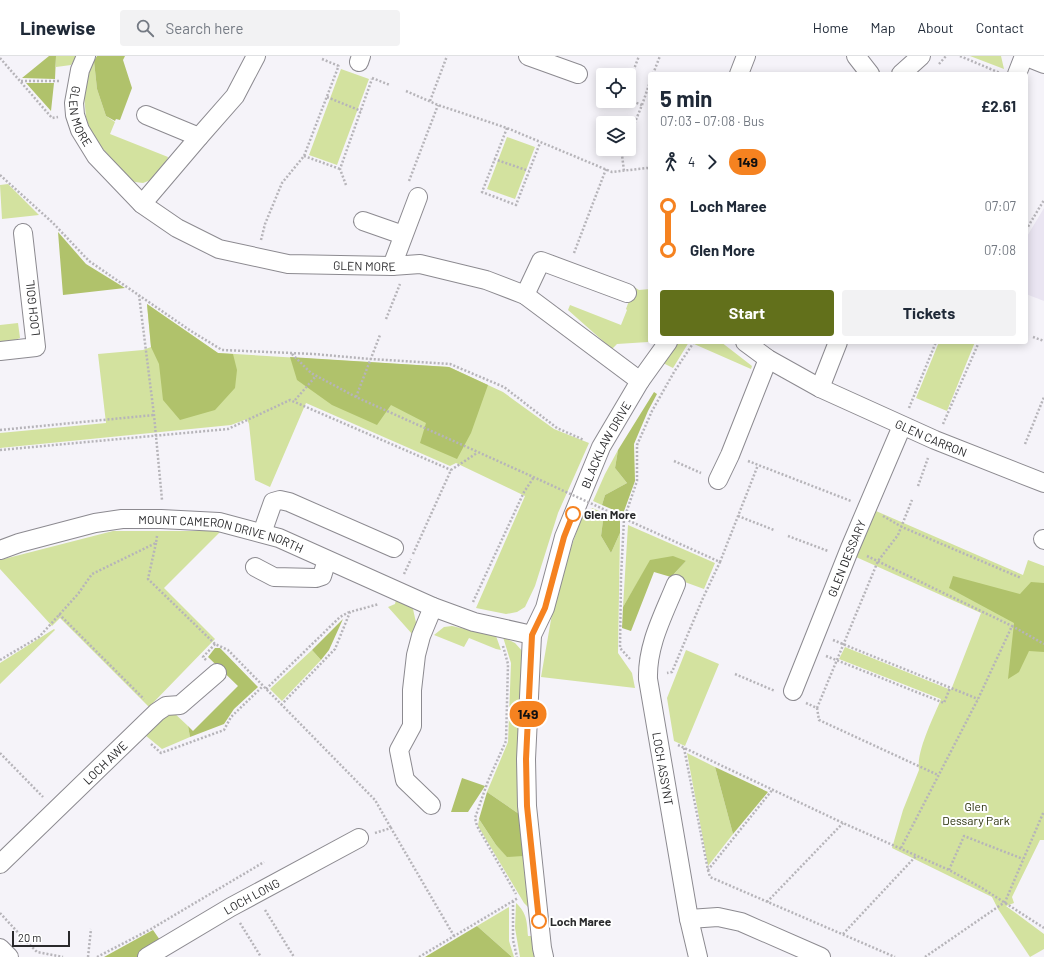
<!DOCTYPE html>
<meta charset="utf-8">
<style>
body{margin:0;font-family:Barlow,sans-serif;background:#f2f2f3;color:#1f2937;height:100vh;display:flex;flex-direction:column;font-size:15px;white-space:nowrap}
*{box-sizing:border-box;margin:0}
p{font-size:13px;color:#747a83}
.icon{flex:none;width:22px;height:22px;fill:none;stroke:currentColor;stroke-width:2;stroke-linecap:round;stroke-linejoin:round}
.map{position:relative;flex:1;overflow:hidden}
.panel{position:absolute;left:648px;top:16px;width:380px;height:272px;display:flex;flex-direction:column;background:#fff;border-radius:4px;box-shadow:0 2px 10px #0003}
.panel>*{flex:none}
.badge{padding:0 8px;border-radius:13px;font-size:14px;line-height:26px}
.tools{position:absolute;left:596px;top:12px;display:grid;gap:8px}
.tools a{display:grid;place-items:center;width:40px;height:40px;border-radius:4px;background:#fff;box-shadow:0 2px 10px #0003;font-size:20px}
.scale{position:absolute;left:12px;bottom:10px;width:58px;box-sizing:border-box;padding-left:4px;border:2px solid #29292b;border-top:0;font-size:11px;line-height:14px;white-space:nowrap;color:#29292b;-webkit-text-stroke:3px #fff;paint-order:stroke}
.map>.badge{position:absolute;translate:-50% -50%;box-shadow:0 0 0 2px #fff}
.legs{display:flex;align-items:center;gap:6px;height:44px;padding:0 12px;font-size:13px}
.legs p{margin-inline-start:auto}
.head{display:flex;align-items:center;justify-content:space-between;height:68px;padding:0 12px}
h1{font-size:22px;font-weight:700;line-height:30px}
.button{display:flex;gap:8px;margin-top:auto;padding:8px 12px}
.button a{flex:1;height:46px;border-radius:4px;background:#62701b;color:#fff;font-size:16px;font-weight:700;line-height:46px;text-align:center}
.button a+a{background:#f2f2f3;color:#1f2937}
ul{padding:0 12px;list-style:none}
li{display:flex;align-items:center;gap:14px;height:44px;font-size:15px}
li i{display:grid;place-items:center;width:6px;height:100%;margin:0 5px;background:currentColor}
li i::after{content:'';width:10px;height:10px;margin:-5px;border:3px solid;border-radius:50%;background:#fff}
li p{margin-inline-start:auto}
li:first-child i{background:linear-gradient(#0000 50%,currentColor 0)}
li:last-child i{background:linear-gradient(currentColor 50%,#0000 0)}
header{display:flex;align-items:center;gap:24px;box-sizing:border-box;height:56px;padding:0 20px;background:#fff;border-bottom:1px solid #e0e1e3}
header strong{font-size:19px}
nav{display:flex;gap:22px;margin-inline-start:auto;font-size:14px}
.search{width:280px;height:36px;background:#f2f2f3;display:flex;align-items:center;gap:10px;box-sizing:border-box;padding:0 14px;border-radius:4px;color:#747a83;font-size:15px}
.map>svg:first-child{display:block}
.built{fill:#eae5f2}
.green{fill:#d3e29f}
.forest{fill:#b0c26b}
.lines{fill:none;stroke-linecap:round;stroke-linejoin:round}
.minor-casing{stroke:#8c8a90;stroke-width:20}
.path{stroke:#b6b4b9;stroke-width:2.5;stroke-dasharray:2 2;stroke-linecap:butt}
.minor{stroke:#fff;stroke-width:18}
.path-bridge{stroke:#b6b4b9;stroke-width:2.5;stroke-dasharray:2 2;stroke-linecap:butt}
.line-1-casing{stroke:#fff;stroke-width:9}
.line-1{stroke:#f58220;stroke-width:6}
.stop-1-dot{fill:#fff;stroke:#f58220;stroke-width:2}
.labels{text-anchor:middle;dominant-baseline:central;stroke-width:4;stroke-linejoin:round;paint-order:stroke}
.street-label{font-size:12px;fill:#29292b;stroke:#fff}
.stop-label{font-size:12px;font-weight:bold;fill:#29292b;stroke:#fff;text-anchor:start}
.park-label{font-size:12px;fill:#282f09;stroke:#fff}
</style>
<header>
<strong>Linewise</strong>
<div class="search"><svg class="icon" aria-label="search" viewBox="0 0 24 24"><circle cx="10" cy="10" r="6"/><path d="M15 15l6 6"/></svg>Search here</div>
<nav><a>Home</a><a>Map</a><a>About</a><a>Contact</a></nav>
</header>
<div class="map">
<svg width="1044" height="901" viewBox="0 0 1044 901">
<rect width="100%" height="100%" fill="#f5f3f9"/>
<path class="built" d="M1044,152V245L1026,238V182Z"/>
<path class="green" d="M56,0H77L71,9L56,11Z
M970,0H1001L1004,13Z
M94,5L97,33L106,60L115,66L110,78L168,101L165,110L153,123L143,127L135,126L129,123L92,80L86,61L84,40L86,23Z
M341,13L369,23L337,109L309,99Z
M507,81L535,91L515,143L487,133Z
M8,128L39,159L2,163L0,129Z
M634,231L639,234L650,233V284L648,286L617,288L612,293L568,254L570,249L621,269L627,254L626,253Z
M147,248L218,297L449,311L503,336L554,373L589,387L558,457L535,530L525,551L517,556L506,558L476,552L525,440L456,407L450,410L306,347L270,431L255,424L249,368L247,363L231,369L0,392V377L106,367L98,298L143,294L151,291Z
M18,267L20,282L12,285L0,286V269Z
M679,286H689L673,312L663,307Z
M695,286H721L752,310L751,313L694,288Z
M939,286H975L947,355L916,342Z
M618,394L615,412L627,427L605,439L602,449L593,445L605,418Z
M592,452L604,457L601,480L611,497L620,477L618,597L632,617L635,632L541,621L556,535L582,460L588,462Z
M876,455L1023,519L1028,504L1044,510V784H1040L1012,841L1014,847L1006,850L1044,878V893L1030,901L998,853L992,841L892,792L903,754L919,714C916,695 934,661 941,643L839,603L845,591L951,634L981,557L856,501Z
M628,469L715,507L704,533L671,521L686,505L651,504L623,551Z
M113,475H221L164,532L215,583L149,651L60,562L52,570L0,513V504Z
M396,544L406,548L413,553L417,571L413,579L388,551L395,548Z
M452,570L496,580L501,594L496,593L469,582L464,591L434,579L444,571Z
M54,573L55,574L0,628V607Z
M503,581L515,587L524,597L519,758L487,736L508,686L511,607Z
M312,594L321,604L282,645L270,633Z
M686,594L719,608L685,690L674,685L667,642Z
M172,655L188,670L190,681L162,693L145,679L168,656Z
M687,697L715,711L733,778L708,810Z
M479,763L496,789L507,800H523L529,852L524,847L478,770Z
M516,847C527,857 527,866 528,880H533L539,901H520L515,872Z
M509,851V885L514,901H512L477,870Z"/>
<path class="forest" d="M49,0H56L55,23L22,22Z
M97,0H125L123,4L132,32L120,64L116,63L115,65L106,60L97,33L94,5Z
M26,27H54L51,55Z
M58,176L86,208L125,232L63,239Z
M147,248L218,297L233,298L237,314L235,332L215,354L180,364L163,344L159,308L151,291Z
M290,301L449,311L488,329L471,377L457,403L420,387L426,367L391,349L377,369L332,349L297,324Z
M654,336L657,338L648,355L634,388L635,425L623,458L602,449L605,439L627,427L615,412L618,394Z
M604,457L620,464V477L611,497L601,480Z
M673,500L686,505L671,521L654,516L631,575L622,572L623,551L650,504Z
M953,520L1020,538L1031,526L1044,527V596L1029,595L1019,616L1008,623L1014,567L949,532Z
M343,563L329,594L321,604L312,594Z
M215,592H220L258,631L234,653L224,668L190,681L188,670L193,675L238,630L208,601Z
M715,711L768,736L733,778Z
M462,722L485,730L468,756H451Z
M487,736L519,758L523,800L507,801L496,789L479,763Z
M477,870L512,901H425Z
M153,874L162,887L137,901H104Z"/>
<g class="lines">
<defs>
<g id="minor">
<path id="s1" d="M86,0L80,14L74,47L75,59L80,74L96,100L142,148L177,172L219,193L288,208L392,210L420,208L486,224L525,239L640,325"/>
<path d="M528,0L578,18"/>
<path d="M856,0L870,18"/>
<path d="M1024,0L1044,8"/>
<path d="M359,6L361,0"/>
<path d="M739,18L746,0"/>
<path d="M901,18L921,0"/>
<path d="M1017,18L1024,0"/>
<path d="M146,59L199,81"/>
<path d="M142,148L199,81L235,40L256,0"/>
<path d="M363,165L403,179"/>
<path d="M392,210L418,141"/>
<path d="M525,239L541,205L627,237"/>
<path id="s2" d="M745,286L768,303L820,332L935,384L1044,427"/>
<path d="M0,295L36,291L23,177"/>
<path d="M820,332L838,286"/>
<path d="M718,424L730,399L768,303"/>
<path d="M262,477L273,446L280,444L289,446L394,492"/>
<path d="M1043,483L1044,484"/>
<path id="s3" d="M0,494L19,487L95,467L122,463H161L219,466L279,482L433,551L474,566L532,579"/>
<path d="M255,511L274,521L316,522L322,520L327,504"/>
<path id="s4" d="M676,528C663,560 647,589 648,623L689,863L698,901"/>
<path id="s5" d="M793,635L850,492L902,370"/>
<path d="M431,749L405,724L399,694L412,670V634L416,599L421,580L433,551"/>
<path id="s6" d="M0,808L157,656L166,650L180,649L217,617"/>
<path d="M689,863L718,861L741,866L821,901"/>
<path d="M0,892L9,901"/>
<path id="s7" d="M147,901L231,851L359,782"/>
<path id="s8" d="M544,901L542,892L527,750L526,703L532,579L545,552L564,481L601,391L640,325L668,286"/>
</g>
</defs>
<use href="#minor" class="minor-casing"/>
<path class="path" d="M960,0L1000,17
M0,2L52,62L58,61
M322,3L339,10
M939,8L946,0
M653,18L660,0
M372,22L390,29
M21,25H60
M629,26L639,0
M406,35L438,49L507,72L612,116L647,112L650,113
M327,41L361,55
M629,44L642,49L629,81
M430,45L447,0
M642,49L650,26
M507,72L482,136L516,149L540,87
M624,93L622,99L624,115
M304,100L340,113
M494,103L529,115
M0,119L53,167L89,205L191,275L222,294L314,298L370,303L450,308L504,331L557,372L584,384
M409,125L438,49
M346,129L340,113L372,23
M1026,174L1044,144
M261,184L265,168L282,127L304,100L339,9
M574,197L606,113
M139,239L154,359L162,444
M386,263L400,228
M1033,281L1044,285
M292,298L311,317L356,341L540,424
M356,341L380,279
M295,344L316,320
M909,352L936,286
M943,368L979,286
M0,374L154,359
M1025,388L1044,341
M0,394L228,373L290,344L451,414
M674,405L701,417
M748,405L851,445
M918,430L928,402
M614,458L720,506L703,542L672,616L667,617
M738,460L774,474
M883,460L902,471L1021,522
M788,480L828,495
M156,487L148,523L215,588L228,594L375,744L391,772
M413,498L451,414L477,397
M867,500L1012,570
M720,506L758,409
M404,518L411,503
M473,546L524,436L534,421
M59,558L144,643
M833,584L978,643
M503,590L508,608L506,685L488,725L475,762L477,770L516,838
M826,600L944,647L950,632
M630,603L620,592L621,521L624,463L637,425V389L652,355L674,316L694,286
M0,604L39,581L78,538L92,518L156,487L157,480
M206,604L203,601L215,588
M735,618L775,635
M266,633L340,561L349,556
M806,647L817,652L819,664L938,719
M281,649L335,593L350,556L379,548
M817,652L878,505L898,479L912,444
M151,688L161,697L224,674L231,661L263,630
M678,689L843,767L949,814L982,832L1044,872
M684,692L708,814L773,733
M0,697L43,741
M375,777L391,772L454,880
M901,792L978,643L1012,570L1044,588
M708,814L710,821L895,901
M949,814L964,780L1023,803
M513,845V884L517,901
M767,846L843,767
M265,854L294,901
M0,857L24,883L20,887
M240,867L261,901
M843,878L916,800
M24,883L37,896L63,901
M88,901L91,873
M97,901L151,873L264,806
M419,901L518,842
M925,901L1005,846L1044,755"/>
<use href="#minor" class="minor"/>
<path class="path-bridge" d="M540,424L614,458"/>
</g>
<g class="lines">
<defs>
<path id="line-1" d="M539,865L527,750L526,703L532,579L545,552L564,481L573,458"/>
</defs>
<use href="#line-1" class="line-1-casing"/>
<use href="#line-1" class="line-1"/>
</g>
<g class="stop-1-dot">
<circle cx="573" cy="458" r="7"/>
<circle cx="539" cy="865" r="7"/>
</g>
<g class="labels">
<g class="street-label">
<text stroke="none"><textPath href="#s1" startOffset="63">GLEN MORE</textPath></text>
<text stroke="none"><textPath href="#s1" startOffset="410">GLEN MORE</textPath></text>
<text transform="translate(32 252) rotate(-96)">LOCH GOIL</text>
<text stroke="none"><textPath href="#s2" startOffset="210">GLEN CARRON</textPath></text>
<text stroke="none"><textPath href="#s8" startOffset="528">BLACKLAW DRIVE</textPath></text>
<text stroke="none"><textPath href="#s3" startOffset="227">MOUNT CAMERON DRIVE NORTH</textPath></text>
<text stroke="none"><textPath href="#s5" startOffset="143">GLEN DESSARY</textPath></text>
<text stroke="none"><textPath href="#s6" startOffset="146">LOCH AWE</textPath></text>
<text stroke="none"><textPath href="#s4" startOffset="191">LOCH ASSYNT</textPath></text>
<text stroke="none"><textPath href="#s7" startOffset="121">LOCH LONG</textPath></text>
</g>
<g class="stop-label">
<text x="584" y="458">Glen More</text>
<text x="550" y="865">Loch Maree</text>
</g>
<g class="park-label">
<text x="976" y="750">Glen<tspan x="976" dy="14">Dessary Park</tspan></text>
</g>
</g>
</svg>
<div class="tools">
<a><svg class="icon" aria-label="locate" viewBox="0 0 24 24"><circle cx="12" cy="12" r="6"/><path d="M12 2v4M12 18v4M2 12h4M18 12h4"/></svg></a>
<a><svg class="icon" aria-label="layers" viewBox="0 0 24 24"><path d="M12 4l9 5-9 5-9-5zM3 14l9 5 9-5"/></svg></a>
</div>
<div class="scale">20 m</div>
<b class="badge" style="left:528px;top:658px;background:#f58220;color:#111">149</b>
<section class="panel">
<div class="head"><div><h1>5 min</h1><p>07:03 – 07:08 · Bus</p></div><b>£2.61</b></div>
<div class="legs"><svg class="icon" aria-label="walk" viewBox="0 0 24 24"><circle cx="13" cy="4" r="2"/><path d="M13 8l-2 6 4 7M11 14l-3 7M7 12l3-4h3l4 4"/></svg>4<svg class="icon" aria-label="forward" viewBox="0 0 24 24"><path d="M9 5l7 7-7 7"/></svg><b class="badge" style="background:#f58220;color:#111">149</b></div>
<ul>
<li><i style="color:#f58220"></i><b>Loch Maree</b><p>07:07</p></li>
<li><i style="color:#f58220"></i><b>Glen More</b><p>07:08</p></li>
</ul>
<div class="button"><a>Start</a><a>Tickets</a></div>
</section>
</div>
